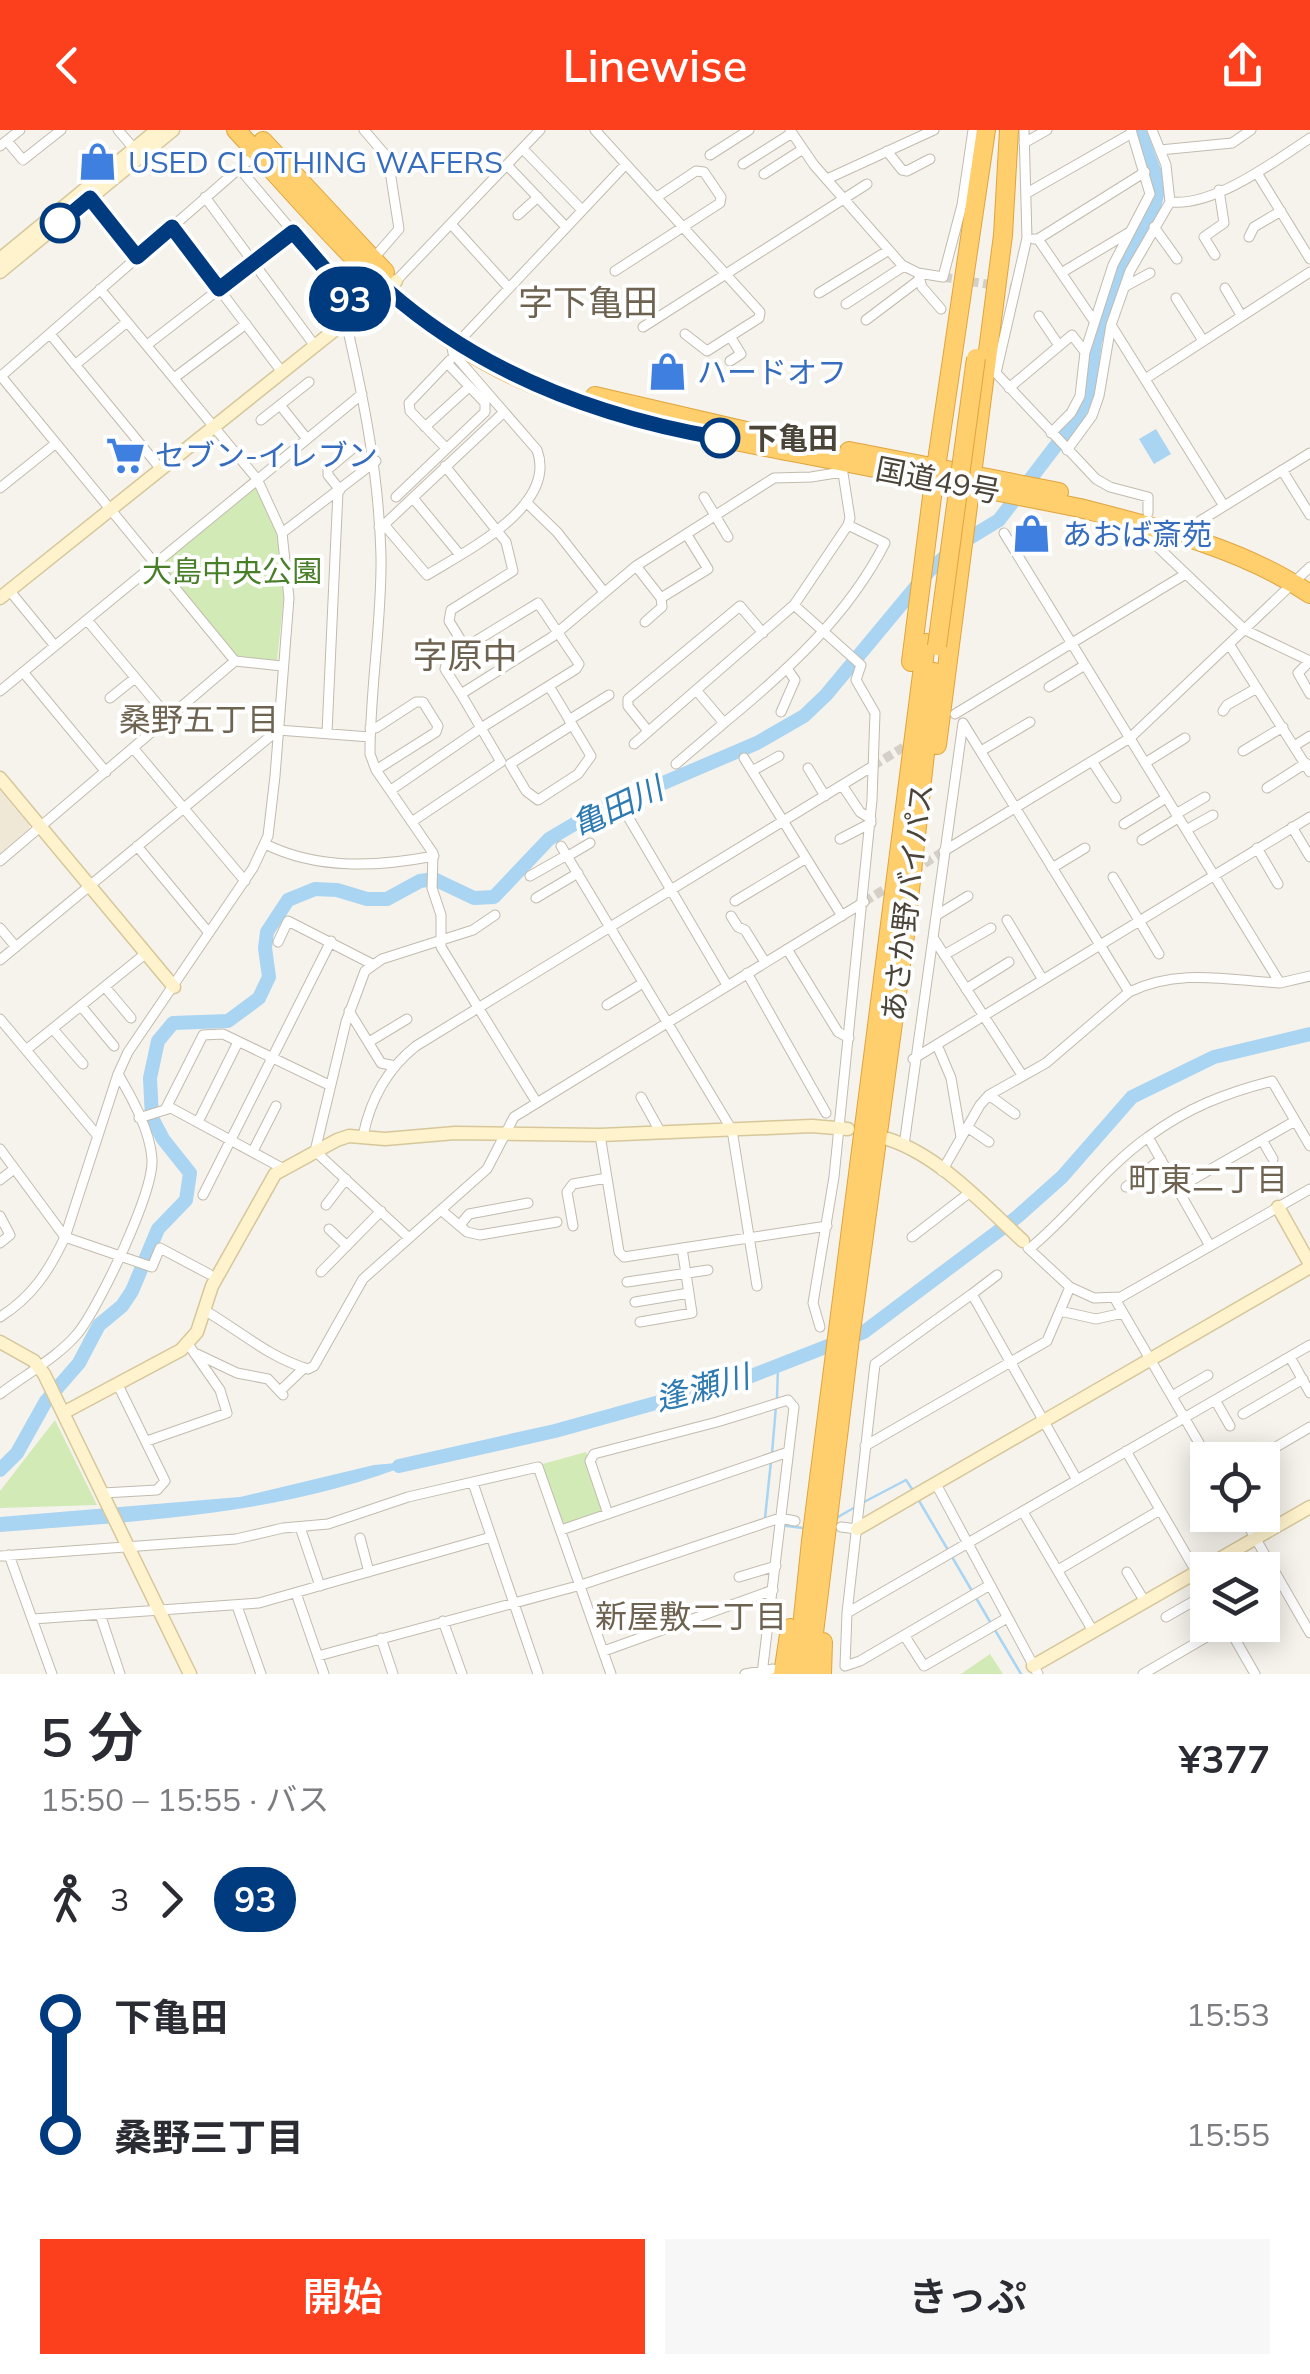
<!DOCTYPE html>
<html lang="ja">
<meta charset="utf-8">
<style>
body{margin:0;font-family:Mulish,"Noto Sans JP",sans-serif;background:#f7f7f7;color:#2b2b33;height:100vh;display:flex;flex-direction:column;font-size:38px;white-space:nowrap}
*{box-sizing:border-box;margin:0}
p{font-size:32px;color:#7c7c81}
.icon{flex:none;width:55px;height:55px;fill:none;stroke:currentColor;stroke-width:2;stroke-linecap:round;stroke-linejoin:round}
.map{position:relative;height:1544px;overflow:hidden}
.panel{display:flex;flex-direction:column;background:#fff;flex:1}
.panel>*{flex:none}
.badge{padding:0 20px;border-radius:32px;font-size:35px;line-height:65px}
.buttons{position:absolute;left:1190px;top:1312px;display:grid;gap:20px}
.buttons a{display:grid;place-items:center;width:90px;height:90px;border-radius:0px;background:#fff;box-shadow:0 5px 25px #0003;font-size:50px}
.map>.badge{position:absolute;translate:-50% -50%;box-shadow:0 0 0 5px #fff}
.legs{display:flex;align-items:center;gap:15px;height:110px;padding:0 40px;font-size:32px}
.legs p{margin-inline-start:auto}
.head{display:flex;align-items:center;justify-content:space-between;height:170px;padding:0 40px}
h1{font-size:55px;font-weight:600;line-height:75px}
.cta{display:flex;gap:20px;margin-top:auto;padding:20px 40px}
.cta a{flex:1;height:115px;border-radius:0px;background:#fc3f1d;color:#fff;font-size:40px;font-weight:600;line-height:115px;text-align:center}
.cta a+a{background:#f7f7f7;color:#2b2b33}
ul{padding:0 40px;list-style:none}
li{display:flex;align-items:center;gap:35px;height:120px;font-size:38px}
li i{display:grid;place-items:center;width:15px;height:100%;margin:0 12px;background:currentColor}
li i::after{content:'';width:25px;height:25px;margin:-12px;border:8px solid;border-radius:50%;background:#fff}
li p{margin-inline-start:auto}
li:first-child i{background:linear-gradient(#0000 50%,currentColor 0)}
li:last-child i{background:linear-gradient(currentColor 50%,#0000 0)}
header{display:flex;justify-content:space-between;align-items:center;height:130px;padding:0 40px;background:#fc3f1d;color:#fff;font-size:45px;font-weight:600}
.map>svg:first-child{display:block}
.education{fill:#efe8d6}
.green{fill:#d2eab5}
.water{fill:#a9d4f2}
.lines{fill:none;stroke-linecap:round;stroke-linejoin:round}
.stream{stroke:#a9d4f2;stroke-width:2.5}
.river{stroke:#a9d4f2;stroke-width:14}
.street-tunnel{stroke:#d4d0c8;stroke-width:9;stroke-dasharray:9 4.5;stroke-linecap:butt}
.street-casing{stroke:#c2bbae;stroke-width:11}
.secondary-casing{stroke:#d6c79b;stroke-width:15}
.highway-casing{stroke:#e0a43c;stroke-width:20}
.street{stroke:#fff;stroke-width:9}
.secondary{stroke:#fff3cd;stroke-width:12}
.highway{stroke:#ffcf6e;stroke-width:18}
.highway-bridge-casing{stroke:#e0a43c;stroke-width:20;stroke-linecap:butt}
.highway-bridge{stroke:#ffcf6e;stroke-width:18}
.line-1-casing{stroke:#fff;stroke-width:22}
.line-1{stroke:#003b80;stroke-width:15}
.stop-1-dot{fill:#fff;stroke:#003b80;stroke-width:5}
.labels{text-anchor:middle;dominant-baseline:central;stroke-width:8;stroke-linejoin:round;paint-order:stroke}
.shop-label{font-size:30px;fill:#366cbe;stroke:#fff;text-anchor:start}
.stop-label{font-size:30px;font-weight:bold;fill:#4b4439;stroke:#fff;text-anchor:start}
.street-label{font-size:30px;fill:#4b4439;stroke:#fff}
.park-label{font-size:30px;fill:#4a7f2a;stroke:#fff}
.neighbourhood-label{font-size:32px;fill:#6e6250;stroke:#fff}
.water-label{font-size:32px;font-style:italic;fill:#2e7ab2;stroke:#fff}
.quarter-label{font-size:35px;fill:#6e6250;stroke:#fff}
</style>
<header><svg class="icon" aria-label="back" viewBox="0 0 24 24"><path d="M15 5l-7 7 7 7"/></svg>Linewise<svg class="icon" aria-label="share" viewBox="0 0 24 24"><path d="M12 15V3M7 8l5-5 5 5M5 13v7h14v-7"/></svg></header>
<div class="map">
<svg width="1310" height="1544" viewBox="0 0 1310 1544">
<rect width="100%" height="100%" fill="#f6f3ec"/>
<path class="education" d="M0,660L29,695V699L0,724Z"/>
<path class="green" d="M256,355L278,404L285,456L277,531L237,526L160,435Z
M55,1290L97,1375L0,1378V1361Z
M586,1322L605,1383L562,1397L539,1335Z
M990,1524L1003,1544H961Z"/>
<path class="water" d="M1156,299L1171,324L1154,334L1139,309Z
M419,1331C280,1386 147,1390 0,1402V1387L240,1367L374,1335Z"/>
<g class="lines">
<path class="stream" d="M777,1268L778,1237
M772,1323L776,1276
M918,1369L972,1461
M864,1372L906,1350L914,1362
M838,1387L857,1376
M765,1388L771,1331
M771,1394L803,1398
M976,1468L1021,1544"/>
<path class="river" d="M399,1336L555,1301L746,1248L864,1202L1017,1087L1062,1047L1132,967L1214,927L1310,904
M0,1340L17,1323L46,1271L79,1233L99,1195L122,1176L132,1161L158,1099L186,1070L190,1043L163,1009L152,988L150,948L158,911L173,893L228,891L259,868L269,847L265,818L267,802L288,770L315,759L337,760L367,769H387L420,751L434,749L474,768L494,767L549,709L593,683L757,613L804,586L826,565L929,441L958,415L999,390L1074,292L1088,267L1095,212L1111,164L1128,122L1154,77L1158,61L1157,48L1139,0"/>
<path class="street-tunnel" d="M943,147L1017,159
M873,636L910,613
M913,741L944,721
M864,772L896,752"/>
<defs>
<path id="street" d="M118,0L136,21
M364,0L388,28L399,99L374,128
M595,0L760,182L759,188L707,221L685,204
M790,0L814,35L902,135L918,143L943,147L962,75L973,0
M1024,0L1027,108L996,243L1096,349L1110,357L1148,367V383
M7,11L23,30L61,0
M1024,13L1047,0
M0,16L20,0
M523,19L582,80
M1160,20L1232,13L1251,0
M887,21L902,40L907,41L930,29
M710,25L749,0
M743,34L792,3
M507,35L566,97
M239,38L360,181
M1257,43L1310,129
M764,44L803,19
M827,49L934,0
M1027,63L1132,3
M88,66L137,127
M205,67L315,216
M1170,72C1214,77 1275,31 1310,8
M518,85L538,67
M451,94L509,158
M172,97L282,242
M1154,97L1177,129
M1249,107L1254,97L1281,81
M1034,109H1038L1094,191
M1038,109L1145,42
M1215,125L1204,107L1224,93L1219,60
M615,141L720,73L721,67L704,42L696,41L657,67
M1061,143L1128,103
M919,147L922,157L941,179
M396,151L540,0
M1126,156L1150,143
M1225,158L1241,185
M819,163L889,120
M1176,168L1202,209
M846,174L904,136
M1039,186L1058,214
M866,190L919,150
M346,192C364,270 379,346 381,426C382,492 370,558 370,624L376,640L433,723L432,758L441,785V817L537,973
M1111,195L1224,376
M643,197L867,54
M50,204L160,338
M465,205L626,34
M730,206L741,224L730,231
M147,215L293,102
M75,235L127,192
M0,245L235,531L282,536
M0,247L257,23
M174,248L246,194
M1145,249L1310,142
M1009,258L1072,205L1085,222
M280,275L307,309
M261,290L309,252
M425,297L469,257
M1051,303L1071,283L1080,266L1085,222L1113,135L1150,64L1131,0
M446,318L410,281L409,273L450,230
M1067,320L1092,286L1099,266L1111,195L1130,141L1170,72L1166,35L1152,0
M445,336L506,412L513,441L451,480L449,491L465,517
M1282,340L1310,385
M0,358L55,314
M340,360L328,345V339L352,319
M396,367L485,282V273L448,234
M704,367L728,407
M413,368L460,425
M526,372L557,402L604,462
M1140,396L1142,402L1245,500L1310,531L1298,543L1310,564
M379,397H386L427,445C466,421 558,376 537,320L453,223L451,212
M386,397L387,392L504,282
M1197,398L1200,391L1310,323
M282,403L376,331
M1004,403L1280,853L1310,846
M636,436L661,468L708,439L687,405
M9,460L55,516
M794,475L861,535L856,550L875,583L872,670L834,1047L813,1173L820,1197
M87,490L169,588
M645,492L662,477L661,468
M1229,514L1310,642
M23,542L106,642
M549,556L591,626L578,644L538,670L526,661L510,634L572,595
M1049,557L1085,535
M696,560L724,593C787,541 848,486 885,413L848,395
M0,561L362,264
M110,568L135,548
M1223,581L1227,575L1257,558
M781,582L795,550L788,540
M955,584L1184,445
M569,590L609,565
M370,598H376L416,572H423L438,596L436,602L376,640
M648,601L628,576V569L740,476L763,503
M327,603L338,361
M634,614L794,475L848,395L850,388L842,337
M1294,616L1310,606
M134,619L245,751
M981,621L1030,592
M1243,621L1283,597
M744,628L842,786
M1092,631L1116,668
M1145,633L1185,608
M676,634L724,593
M808,638L825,666
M752,641L779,626
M842,655L860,682L871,689
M1267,658L1306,633
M391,660L481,598L576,539L579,534L538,473L448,528L445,539L461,564
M624,680L727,855
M1176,684L1205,667
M413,691L501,632L461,564L552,507L636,436L774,348L811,347L842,342
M1124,694L1166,668
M1292,697L1310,727
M1186,700L1213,685
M840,709L871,693
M1142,710L1178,688
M265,714C318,740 377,737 434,726
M137,716L209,803
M561,716L732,1000L757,1156
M1257,718L1278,754
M944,721L1130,608L1310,437
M568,726L590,713
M0,731L235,531
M1052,738L1085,718
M530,746L567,725
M1113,747L1159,824
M536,768L578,743
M735,771L805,729
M937,785L968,766
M731,786L738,797L745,800L765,832
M1007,790L1043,850
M0,798L16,817
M934,809L1022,945
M278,812L288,791L372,834
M787,819L838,902L849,908
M944,825L991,798
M0,830L278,600L370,607
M747,843L826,983
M105,857L131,888
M966,859L1009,832
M1129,862C1179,838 1227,850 1280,853
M607,875L643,853
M81,876L114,916
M349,881L381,933L395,936
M0,889L97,1005
M53,899L83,934
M369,912L407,889
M937,915L951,948L961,1007
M26,920L145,824
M913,929L1310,687
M989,965L1015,984
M641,967L661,1003
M166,978L203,905L223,904L329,955
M139,988L171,978L282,1038
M198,992L238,912
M967,997L989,1012
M600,1005L619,1122L624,1127L827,1096
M363,1006C370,971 387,939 416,916L873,636
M1262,1010L1273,1029
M904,1015L963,593L1129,862L1046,933L989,965L980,975L942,1041
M0,1019L65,1107L152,1137L160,1118L209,1144
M253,1021L276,976
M0,1050L14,1039
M1126,1057L1161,1029
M1178,1058L1295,991
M203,1065L331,811
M326,1075L346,1049
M441,1080L467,1102L480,1105L557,1092
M0,1086L10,1105L0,1113
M460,1095L469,1084L528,1073
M573,1096L567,1062L573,1054L607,1048
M329,1099L347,1116
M912,1107L969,1063
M409,1108L315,1021L346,892L365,841L382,829L473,800L495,785
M1210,1116L1148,1007C1187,978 1225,963 1272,951L1310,1016
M1028,1118L1070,1157
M1029,1119C1072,1084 1103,1039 1148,1007
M321,1142L381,1081
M627,1152L708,1140
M972,1164L997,1145
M1115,1169L1209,1330
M635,1172L689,1163
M204,1180C239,1200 268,1227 308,1239L314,1236L363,1149L487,1039L514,987L864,772
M1060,1181L1096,1189L1123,1183
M0,1187C32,1167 49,1141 65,1107L118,944L128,922L253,738L268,706L275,646L289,468L282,403L257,349L100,159
M640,1192L692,1183L682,1118
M197,1224L237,1243L268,1249L283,1265
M1290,1227L1310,1263
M280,1261L304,1238
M0,1264C25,1245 58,1227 78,1203C100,1175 154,1062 152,1029C150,1000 132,968 118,944
M1172,1266L1208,1245
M1215,1270L1230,1296
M1243,1284L1303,1249
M147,1311L227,1283L220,1260L188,1214
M865,1316L1047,1211L1070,1157L1094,1168L1121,1167L1310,1059
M1126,1321L1208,1462
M1254,1330L1310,1297
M473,1353L538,1544
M936,1354L1038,1544
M103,1363L157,1360L165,1351L118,1255
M1023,1382L1093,1501
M608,1384L590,1331L594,1324L717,1292L788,1270L794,1277L762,1544
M1242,1385L1310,1503
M300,1397L320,1456
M841,1397L857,1399
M561,1400L788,1322
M360,1408L369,1442
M9,1425L52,1544
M0,1426L236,1409L283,1398L328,1394L408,1367L538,1337L611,1544
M1058,1440L1160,1380
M1127,1442L1145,1472
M739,1447L776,1436
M990,1455L860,1531L845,1536L847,1483L875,1234L972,1164L1077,1350
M296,1463L324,1544
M237,1476L261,1544
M847,1483L1310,1215
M100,1484L120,1544
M1166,1487L1208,1463
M33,1489L259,1473L491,1407
M443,1491L462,1544
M1227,1495L1255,1544
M904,1505L924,1536L1007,1488
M381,1508L393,1544
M604,1521L773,1460
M318,1526L581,1455L780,1388L795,1391
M745,1544L773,1539
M1143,1544L1227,1495"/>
<path id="secondary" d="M0,129L157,0
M0,142L173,0
M0,468L396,151
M0,648L174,857
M888,1009C940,1026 984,1075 1023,1111
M1278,1077L1310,1134
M0,1212L34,1231L44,1244L190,1544
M65,1282L181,1220L197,1202L212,1156L275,1044L337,1010L349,1006L385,1009L455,1003L600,1005L812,996L848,999
M857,1399L1310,1137
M1033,1536L1310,1377"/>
<path id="highway" d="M236,0C303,73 365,150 447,207C552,280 675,299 797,323C892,341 986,359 1080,378C1158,398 1242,418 1310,464
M263,11L385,142
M595,266L755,303
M849,321L1059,362
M911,532L934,351L986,0
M937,615L1003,105L1009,0
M783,1544L790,1498
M797,1544L811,1411L926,513
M809,1544L850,1208L905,805L934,542
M822,1544L823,1512"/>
</defs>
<use href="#street" class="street-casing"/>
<use href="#secondary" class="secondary-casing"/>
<use href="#highway" class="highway-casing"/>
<use href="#street" class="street"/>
<use href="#secondary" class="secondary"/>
<use href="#highway" class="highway"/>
<defs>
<path id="highway-bridge" d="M937,516L976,228"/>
</defs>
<use href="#highway-bridge" class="highway-bridge-casing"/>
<use href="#highway-bridge" class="highway-bridge"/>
</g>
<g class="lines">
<defs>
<path id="line-1" d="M60,93L90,68L137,127L172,97L219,159L293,102L360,180L387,160C481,243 597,287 720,308"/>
</defs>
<use href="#line-1" class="line-1-casing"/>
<use href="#line-1" class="line-1"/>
</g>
<defs>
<symbol id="shop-bare" viewBox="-9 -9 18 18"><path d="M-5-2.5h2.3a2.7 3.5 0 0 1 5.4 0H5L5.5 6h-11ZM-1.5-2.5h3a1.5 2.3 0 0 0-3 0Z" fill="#3f7fe0" stroke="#fff" stroke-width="2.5" paint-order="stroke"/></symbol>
<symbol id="supermarket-bare" viewBox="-9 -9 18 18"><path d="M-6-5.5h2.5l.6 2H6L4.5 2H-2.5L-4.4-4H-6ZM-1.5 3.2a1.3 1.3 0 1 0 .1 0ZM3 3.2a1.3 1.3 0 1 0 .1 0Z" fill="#3f7fe0" stroke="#fff" stroke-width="2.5" paint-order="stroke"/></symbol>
</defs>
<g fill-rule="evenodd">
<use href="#shop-bare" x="70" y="4" width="55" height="55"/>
<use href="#shop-bare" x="640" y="214" width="55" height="55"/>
<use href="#supermarket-bare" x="98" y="298" width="55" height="55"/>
<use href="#shop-bare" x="1004" y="376" width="55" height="55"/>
</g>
<g class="stop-1-dot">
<circle cx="60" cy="93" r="18"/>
<circle cx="720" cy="308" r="18"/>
</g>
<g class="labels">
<g class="shop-label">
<text x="128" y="32">USED CLOTHING WAFERS</text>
<text x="697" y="242">ハードオフ</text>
<text x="155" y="325">セブン-イレブン</text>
<text x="1062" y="404">あおば斎苑</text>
</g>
<g class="stop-label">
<text x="748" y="308">下亀田</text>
</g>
<g class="street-label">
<text transform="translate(938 350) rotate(11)">国道49号</text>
<text transform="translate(907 772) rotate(-83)">あさか野バイパス</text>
</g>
<g class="park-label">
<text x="232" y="441">大島中央公園</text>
</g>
<g class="neighbourhood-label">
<text x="199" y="589">桑野五丁目</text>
<text x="1208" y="1049">町東二丁目</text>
<text x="691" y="1486">新屋敷二丁目</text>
</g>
<g class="water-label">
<text transform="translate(617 676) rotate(-25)">亀田川</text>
<text transform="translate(702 1257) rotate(-15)">逢瀬川</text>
</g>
<g class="quarter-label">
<text x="588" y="172">字下亀田</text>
<text x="465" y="525">字原中</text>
</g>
</g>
</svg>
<div class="buttons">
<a><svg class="icon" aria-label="locate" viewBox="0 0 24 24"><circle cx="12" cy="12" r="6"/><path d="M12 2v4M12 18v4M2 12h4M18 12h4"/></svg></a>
<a><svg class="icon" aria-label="layers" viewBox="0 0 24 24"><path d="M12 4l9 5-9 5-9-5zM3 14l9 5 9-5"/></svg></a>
</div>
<b class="badge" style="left:350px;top:169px;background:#003b80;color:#fff">93</b>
</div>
<section class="panel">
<div class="head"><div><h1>5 分</h1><p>15:50 – 15:55 · バス</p></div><b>¥377</b></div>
<div class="legs"><svg class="icon" aria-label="walk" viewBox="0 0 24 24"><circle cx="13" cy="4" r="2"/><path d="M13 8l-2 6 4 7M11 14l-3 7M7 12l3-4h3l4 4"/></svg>3<svg class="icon" aria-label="forward" viewBox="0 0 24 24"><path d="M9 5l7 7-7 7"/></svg><b class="badge" style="background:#003b80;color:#fff">93</b></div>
<ul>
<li><i style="color:#003b80"></i><b>下亀田</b><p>15:53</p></li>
<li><i style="color:#003b80"></i><b>桑野三丁目</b><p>15:55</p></li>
</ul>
<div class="cta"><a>開始</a><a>きっぷ</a></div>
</section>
